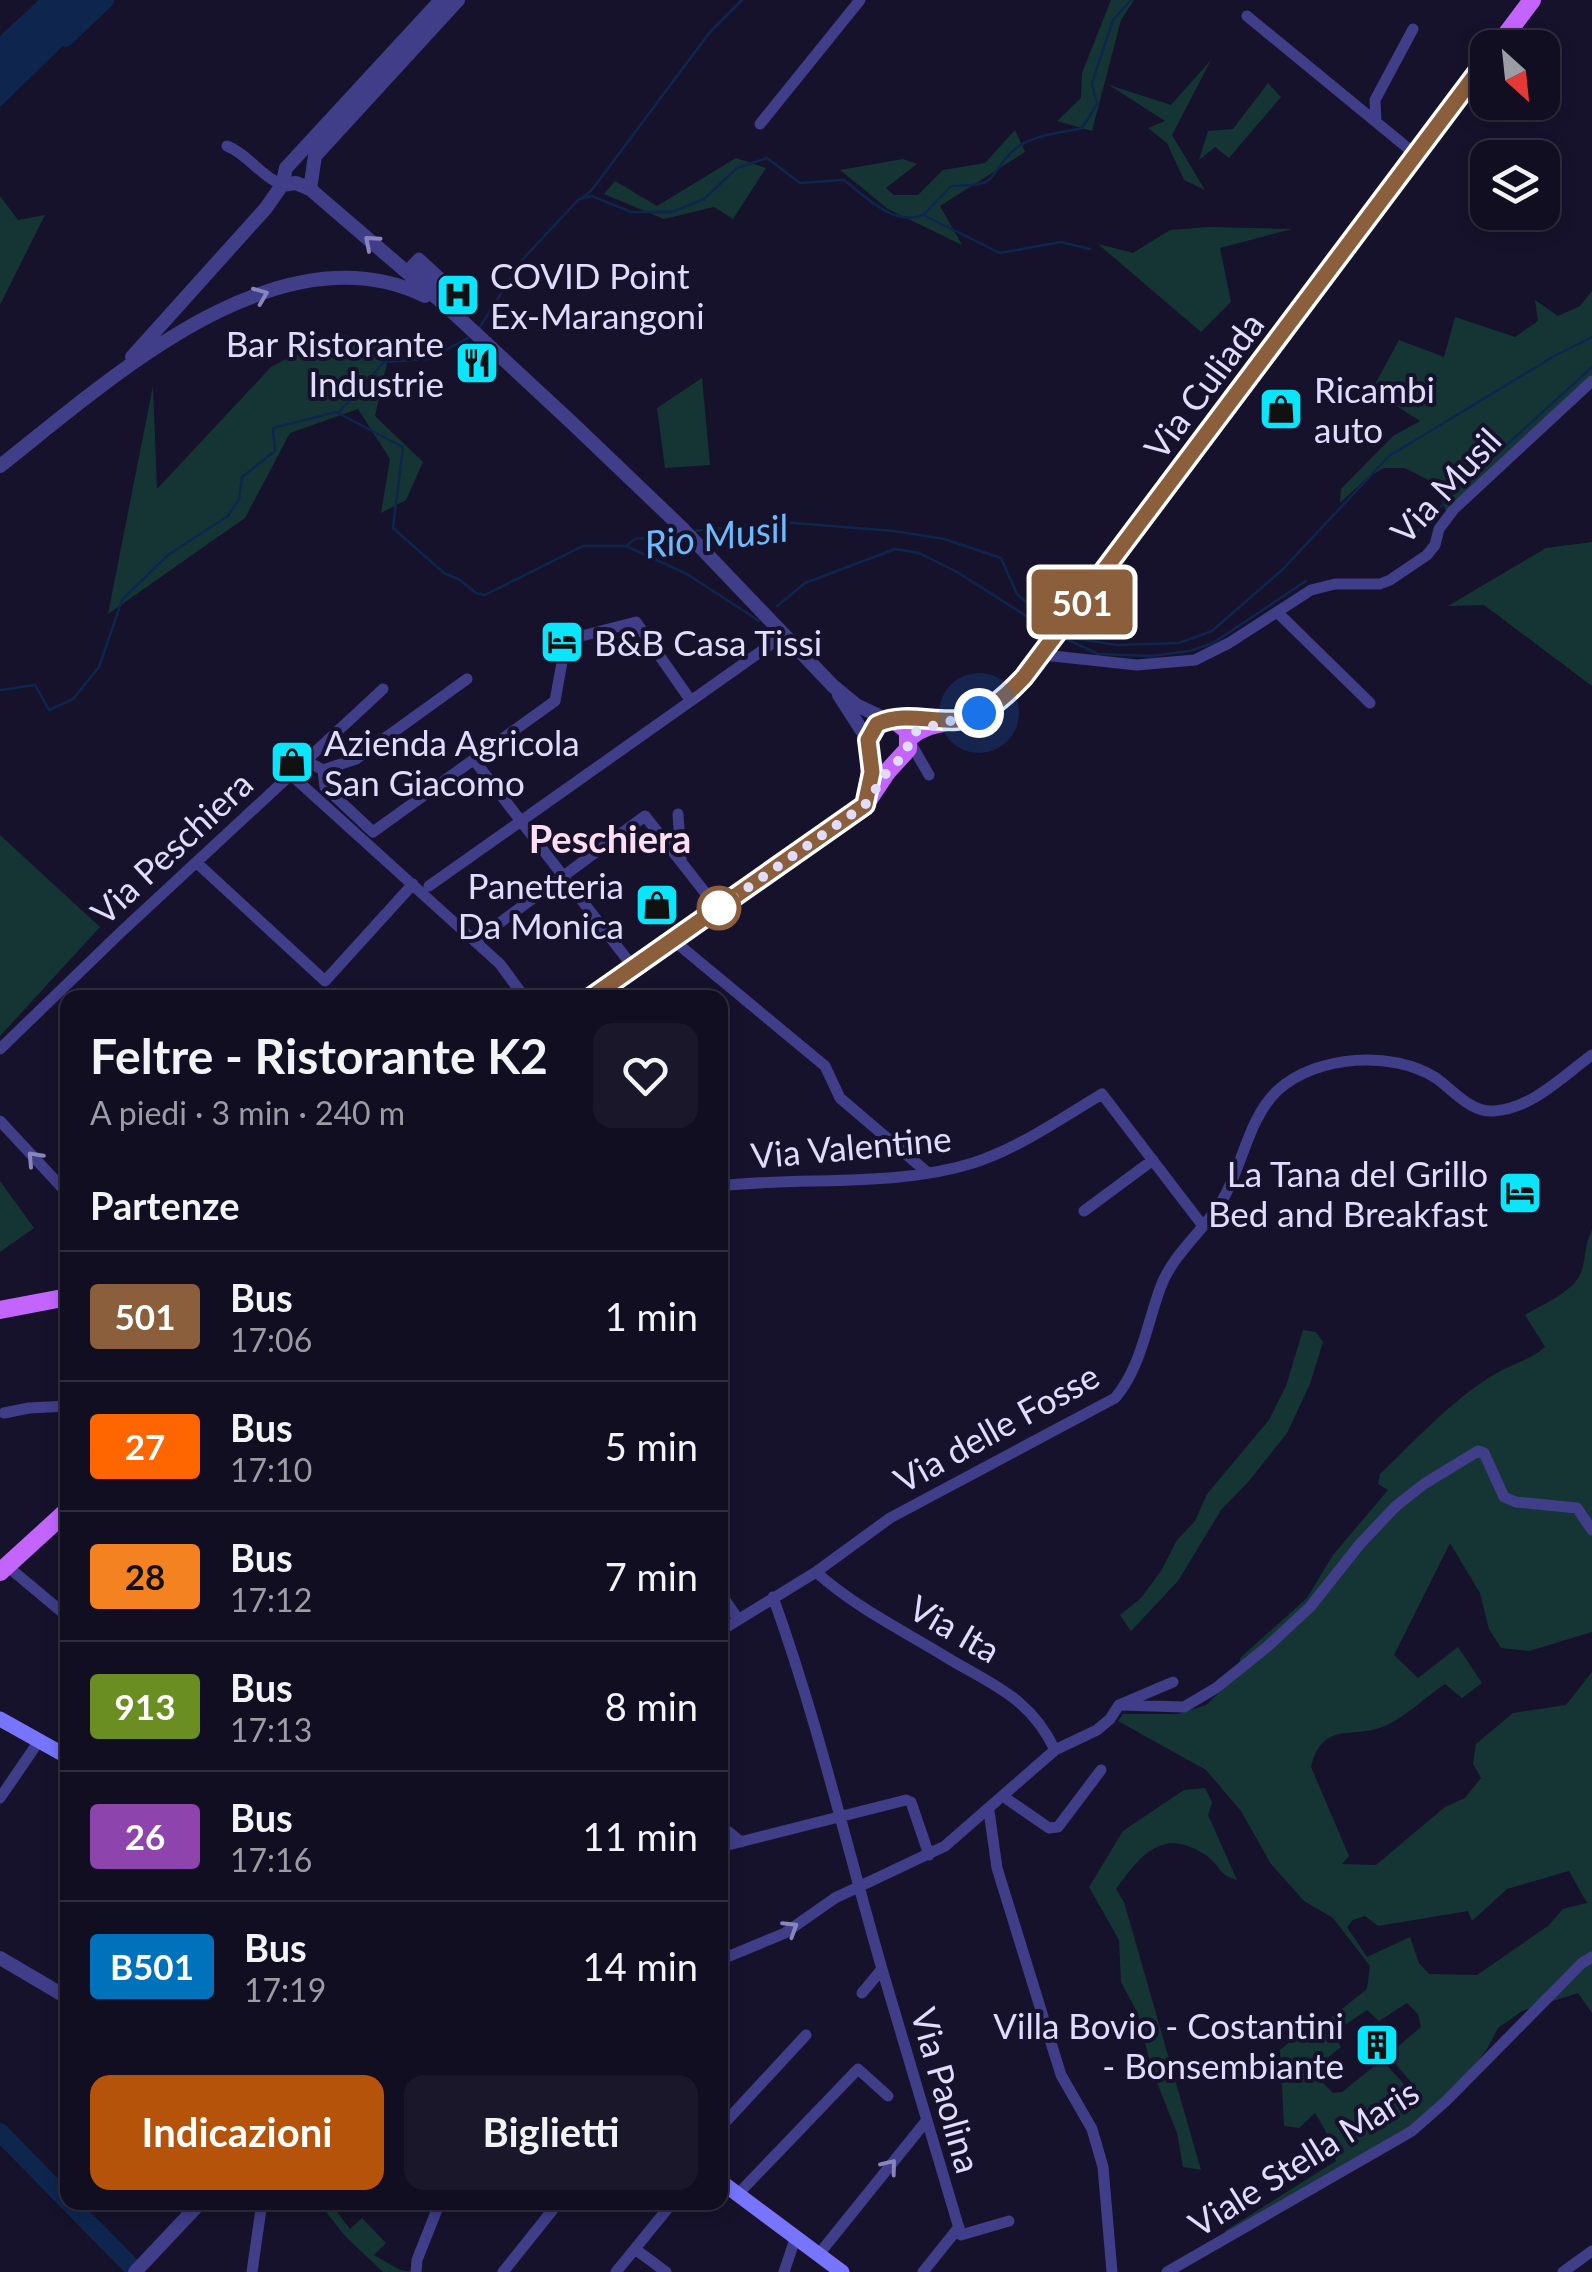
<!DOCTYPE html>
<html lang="it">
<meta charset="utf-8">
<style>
body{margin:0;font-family:Lato,sans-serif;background:#191729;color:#f1f3f6;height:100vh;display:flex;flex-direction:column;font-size:38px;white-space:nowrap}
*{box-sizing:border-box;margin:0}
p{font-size:32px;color:#9c9ca5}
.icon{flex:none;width:55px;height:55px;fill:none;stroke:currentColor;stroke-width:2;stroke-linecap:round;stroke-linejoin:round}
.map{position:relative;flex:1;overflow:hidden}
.panel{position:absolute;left:60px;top:990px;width:668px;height:1220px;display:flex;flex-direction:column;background:#100e20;border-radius:20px;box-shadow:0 5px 15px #0003,0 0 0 2px #302e3e}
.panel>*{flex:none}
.badge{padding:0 20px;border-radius:8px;font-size:35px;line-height:65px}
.needle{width:65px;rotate:153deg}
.buttons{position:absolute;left:1470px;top:30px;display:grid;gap:20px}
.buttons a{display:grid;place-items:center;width:90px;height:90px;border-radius:20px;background:#100e20;box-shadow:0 5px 15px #0003,0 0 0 2px #302e3e;font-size:50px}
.you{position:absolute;width:50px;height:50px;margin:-25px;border:8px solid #fff;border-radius:50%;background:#1a73e8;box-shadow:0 0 0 15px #1a73e833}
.map>.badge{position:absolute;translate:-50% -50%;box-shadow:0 0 0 5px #fff}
h2{padding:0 30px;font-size:38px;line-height:90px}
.round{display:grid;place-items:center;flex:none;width:105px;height:105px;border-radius:20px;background:#191729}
.summary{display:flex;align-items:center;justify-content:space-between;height:170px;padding:0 30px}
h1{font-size:48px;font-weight:700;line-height:75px}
.cta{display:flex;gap:20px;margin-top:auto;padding:20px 30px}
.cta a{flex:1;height:115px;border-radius:20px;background:#b45309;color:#fff;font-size:40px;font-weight:700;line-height:115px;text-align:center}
.cta a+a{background:#191729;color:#f1f3f6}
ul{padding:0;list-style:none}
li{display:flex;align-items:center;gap:30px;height:130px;padding:0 30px;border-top:2px solid #302e3e}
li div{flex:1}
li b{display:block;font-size:38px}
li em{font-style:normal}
li .badge{min-width:110px;font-weight:700;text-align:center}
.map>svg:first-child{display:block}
.green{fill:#153534;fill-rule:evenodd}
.water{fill:#0e264e}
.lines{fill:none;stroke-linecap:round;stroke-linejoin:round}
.stream{stroke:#0e264e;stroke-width:2.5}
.river{stroke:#0e264e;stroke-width:18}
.minor{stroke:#403d89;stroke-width:11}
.tertiary{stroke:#403d89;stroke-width:14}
.secondary{stroke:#7775fd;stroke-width:15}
.primary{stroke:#c365fd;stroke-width:18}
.oneway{stroke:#8885be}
.line-casing{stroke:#fff;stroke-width:22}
.line{stroke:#8b5e3c;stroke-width:15}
.walk{stroke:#e0dcfe;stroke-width:10;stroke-dasharray:0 18}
.stop-dot{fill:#fff;stroke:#8b5e3c;stroke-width:5}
.labels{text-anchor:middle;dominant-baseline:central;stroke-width:8;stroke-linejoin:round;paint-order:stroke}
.poi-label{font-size:35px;fill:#e0dcfe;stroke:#16122b;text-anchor:start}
.street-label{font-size:35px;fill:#e0dcfe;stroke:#16122b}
.water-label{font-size:38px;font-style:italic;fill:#6cbbfd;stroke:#16122b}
.neighbourhood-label{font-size:38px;font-weight:bold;fill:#ffdef3;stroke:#16122b}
</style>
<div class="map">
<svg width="1592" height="2272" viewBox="0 0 1592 2272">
<rect width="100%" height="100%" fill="#16122b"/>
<path class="green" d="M1111,0H1134L1121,20L1092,131L1057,121L1081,98L1082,73Z
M1211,60L1172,135L1205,190L1184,180L1167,143L1148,128L1165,121L1109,85L1171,105Z
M1268,83L1281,97L1229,158L1215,147L1199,160L1208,131L1233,129Z
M1015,130L1025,152L940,206L962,245L888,209L840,170L903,159L917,164L886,188L894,195H918L943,170L985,163Z
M736,158L766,168L733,219L714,207L664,219L604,194L615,181L657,206Z
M0,196L18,220L45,215L0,305Z
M1209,227L1292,229L1220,248L1231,302L1201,332L1098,244L1133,253L1170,230Z
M1592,291V375L1447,513L1434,483L1405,468H1384L1368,477L1340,503L1341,489L1393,436L1420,421L1372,390L1399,340L1444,357L1455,317L1515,337L1538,321L1535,300L1558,316L1580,306Z
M335,333L391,345L375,416L423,462L406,500L381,513L390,459L358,409L290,433L245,518L108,614L153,386L157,489L271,367Z
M702,378L710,465L665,468L657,408Z
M1592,542V686L1484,605L1448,606L1546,548Z
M0,835L100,927L0,1036Z
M0,1181L34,1228L0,1252Z
M1592,1230V1632L1529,1651L1501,1648L1489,1629L1480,1593L1450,1543L1394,1655L1418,1678L1458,1647L1482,1683L1462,1698L1445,1684C1426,1697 1407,1715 1387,1725C1353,1741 1324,1718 1311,1767L1349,1856L1342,1864L1376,1865L1445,1807L1465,1798L1481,1778L1473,1764L1476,1744L1513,1713L1566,1705L1592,1672V2013L1578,1993L1522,2011L1498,2028L1487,2049L1437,2113L1328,2181L1225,2240V2231L1336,2161L1325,2130L1315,2113L1299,2128L1284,2126L1280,2050L1292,2040H1303L1367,1989L1370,1966L1333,1918L1304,1901L1271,1864L1241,1811L1206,1770L1118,1721L1123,1714H1178L1206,1705L1316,1602L1358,1548L1390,1515L1438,1476L1475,1454L1483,1453L1479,1446L1455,1460L1388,1513L1356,1546L1313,1600L1239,1670L1240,1658L1307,1598L1333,1555L1388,1490L1378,1484L1380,1474C1417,1439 1452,1399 1497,1373C1513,1363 1531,1360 1545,1347L1525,1315C1543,1304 1576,1291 1582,1270C1586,1255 1585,1244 1592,1230ZM1569,1871L1587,1903L1563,1909L1548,1926L1477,1975L1429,1974L1419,1963L1410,1937L1367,1957L1347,1927L1353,1920L1365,1916L1378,1926L1468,1911L1472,1921L1507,1889ZM1407,2003L1418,2014L1421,2027L1388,2055L1415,2087L1412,2093L1382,2060L1342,2092L1333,2093L1311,2071L1341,2047L1333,2033L1367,2010L1379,2021Z
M1303,1330L1316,1332L1323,1342L1310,1384L1287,1433L1249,1481L1221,1510L1178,1581L1131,1631L1120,1615L1141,1598L1161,1571L1177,1540L1195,1521L1207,1494L1269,1420L1286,1386Z
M1205,1788L1212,1802L1208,1815L1237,1880C1217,1874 1221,1866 1207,1856C1163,1825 1140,1856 1116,1889L1124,1902L1201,2170L1183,2167L1177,2133L1152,2070L1137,2012L1121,1982L1119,1940L1089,1887L1123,1831L1184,1790Z
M319,2203H330L350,2229L362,2218L386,2243L374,2255L400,2270L414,2272H383L345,2236Z"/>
<path class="water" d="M39,0H101L75,34L0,107V36Z"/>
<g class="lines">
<path class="stream" d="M583,197L591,191L710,32L742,0
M924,214L951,186C1002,186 984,178 1014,150C1030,135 1061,133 1082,128L1097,104L1092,83L1113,20L1131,0
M478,330L523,259L579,199L592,196L631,212H672L704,199L737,168L767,158L800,183L844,180C866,197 894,227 923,215L1000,253L1061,242L1090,249
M339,412L384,362L429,359L468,338
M694,531L781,522L894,531L944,539L1001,558L1017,594L1052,625
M1418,531L1454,493L1592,367
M626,546L687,574L759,621
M777,606L805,583L895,549L919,553L957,572L1050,631
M1067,634L1078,639L1117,645L1179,643L1212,631L1282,570L1389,456L1556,355L1592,337
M1062,637L1098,654L1151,656L1190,651L1213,643L1306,581
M0,690L35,685L49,710L73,699L99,667L122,600L168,555L228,516L239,499L242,477L275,451L273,428L336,412L403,447L393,528L444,573L460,580L476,593L485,595L583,546H626L635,539L677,534"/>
<path class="river" d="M65,38L105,0
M0,2132L68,2202
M68,2202L137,2272"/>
<path class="minor" d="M1247,16L1415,154
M1376,122L1375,100L1413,29
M760,124L860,0
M227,146C248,154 259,175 282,185
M442,294L412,265L419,258L457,293L445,305
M1277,612L1370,703
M1043,655L1137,665L1195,660L1229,643L1311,590L1335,584H1380L1390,580L1427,555L1435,545L1439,529L1454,509L1592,381
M910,742L929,775
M474,760L633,967
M301,763L312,764L323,770L356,759L467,679
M323,770L325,787L373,832L555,701L566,640L636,622L691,701
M289,773L500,964L525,998
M678,814L681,859
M197,863L325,981L413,884
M429,886L784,635
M673,940L825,1066L840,1098L928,1173
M475,941L645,816L718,909
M0,1049L120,933L383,689
M0,1121L68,1194
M720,1186C803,1176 893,1188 973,1163C1019,1148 1060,1119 1102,1094L1203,1226
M1084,1211L1153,1160
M4,1413L29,1408L68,1406
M7,1566L68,1617
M720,1593L738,1619
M773,1597C817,1719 846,1844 882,1969L862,1993
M720,1631L816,1572L890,1518L1115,1398C1141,1368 1147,1323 1161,1286C1174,1252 1206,1229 1223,1199C1243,1165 1248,1118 1278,1090C1317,1055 1392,1050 1436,1078C1453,1090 1471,1113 1494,1111C1531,1109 1563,1076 1592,1055
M1119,1705L1184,1707L1216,1688L1267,1647L1310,1607L1360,1544L1396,1506L1424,1484L1478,1451L1484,1453L1504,1497L1516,1502L1577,1508L1592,1530
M1055,1750L1097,1730L1110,1719L1119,1705L1173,1682
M1004,1797L1049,1828L1058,1827L1101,1770
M0,1798L39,1741
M989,1811L997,1868L1061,2075L1092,2129L1103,2167L1112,2272
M720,1825L741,1842
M720,1847L906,1800L911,1802L929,1855
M720,1960L785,1933L835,1898L945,1846L1055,1750C1030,1697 992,1685 946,1657C902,1630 855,1607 816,1572
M882,1969L961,2235L1009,2221
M720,2128L806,2035
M738,2194L858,2069L888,2096
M635,2249L666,2272
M819,2254L927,2120
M252,2272L262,2202
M416,2272L417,2260L440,2202
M503,2272L559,2202
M616,2272L673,2202
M784,2272L796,2236
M923,2272L959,2227
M1167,2272L1412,2131L1446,2101L1582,1963L1592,1957
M1563,2272L1592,2251"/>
<path class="tertiary" d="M282,185L296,183L310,189L445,305L570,421L682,528L833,686L856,705L888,720
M310,189L315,156L458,0
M132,357L266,208L282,185L286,168L441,0
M0,466C108,381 278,224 425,296
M839,695L868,740
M0,1958L68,1998
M135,2272L201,2202"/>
<path class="secondary" d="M0,1719L68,1757
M720,2181L842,2272"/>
<path class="primary" d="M1496,48L1532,0
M910,737C929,721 950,724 971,716C993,709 1009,693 1024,677L1488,58
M868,792C873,771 865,748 872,728L888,720L938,718
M590,998L865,805L887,772L908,749V731L894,720
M0,1310L68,1297
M0,1572L68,1510"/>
</g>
<defs><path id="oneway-chevron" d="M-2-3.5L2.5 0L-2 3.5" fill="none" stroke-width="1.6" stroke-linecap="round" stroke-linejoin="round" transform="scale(2.5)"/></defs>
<g class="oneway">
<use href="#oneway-chevron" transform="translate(371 242) rotate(-139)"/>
<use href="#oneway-chevron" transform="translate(261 295) rotate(-22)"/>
<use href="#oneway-chevron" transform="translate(34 1158) rotate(-133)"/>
<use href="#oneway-chevron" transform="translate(791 1928) rotate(-32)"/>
<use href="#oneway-chevron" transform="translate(890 2166) rotate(-51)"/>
</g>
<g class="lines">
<defs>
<path id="line" d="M590,998L865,805L872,772L868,740L877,724C904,712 930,722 957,720C984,717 1006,696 1024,677L1488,58"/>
</defs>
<use href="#line" class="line-casing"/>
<use href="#line" class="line"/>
<path class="walk" d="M719,908L865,805L887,772L906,753L910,737L918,730L979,713"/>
</g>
<defs>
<symbol id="hospital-square" viewBox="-11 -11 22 22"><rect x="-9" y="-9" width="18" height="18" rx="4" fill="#0be5fb" stroke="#16122b"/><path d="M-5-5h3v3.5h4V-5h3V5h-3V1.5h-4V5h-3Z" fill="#111"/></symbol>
<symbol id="restaurant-square" viewBox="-11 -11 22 22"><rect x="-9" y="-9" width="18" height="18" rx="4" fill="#0be5fb" stroke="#16122b"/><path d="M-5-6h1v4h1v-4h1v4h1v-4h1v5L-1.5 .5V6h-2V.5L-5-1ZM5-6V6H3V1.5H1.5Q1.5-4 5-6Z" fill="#111"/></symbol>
<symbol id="shop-square" viewBox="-11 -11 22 22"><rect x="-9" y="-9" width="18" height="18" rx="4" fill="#0be5fb" stroke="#16122b"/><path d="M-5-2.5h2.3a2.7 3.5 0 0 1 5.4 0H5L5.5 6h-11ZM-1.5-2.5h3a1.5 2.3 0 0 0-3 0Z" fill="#111"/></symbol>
<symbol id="hotel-square" viewBox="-11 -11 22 22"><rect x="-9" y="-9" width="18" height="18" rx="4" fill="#0be5fb" stroke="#16122b"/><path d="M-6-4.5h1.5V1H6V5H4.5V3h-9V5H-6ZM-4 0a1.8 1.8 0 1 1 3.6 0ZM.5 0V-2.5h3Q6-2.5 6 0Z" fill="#111"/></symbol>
<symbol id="building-square" viewBox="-11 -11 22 22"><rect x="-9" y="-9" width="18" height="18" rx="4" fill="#0be5fb" stroke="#16122b"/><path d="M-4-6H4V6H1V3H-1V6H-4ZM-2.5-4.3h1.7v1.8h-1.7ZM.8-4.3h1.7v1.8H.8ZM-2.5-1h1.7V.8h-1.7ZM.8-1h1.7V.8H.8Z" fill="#111"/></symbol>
</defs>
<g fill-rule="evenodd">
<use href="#hospital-square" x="433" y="270" width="50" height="50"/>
<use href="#restaurant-square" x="452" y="338" width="50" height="50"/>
<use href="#shop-square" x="1256" y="384" width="50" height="50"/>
<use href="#hotel-square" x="537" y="617" width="50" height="50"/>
<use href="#shop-square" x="267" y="737" width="50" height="50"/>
<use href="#shop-square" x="632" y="880" width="50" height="50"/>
<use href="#hotel-square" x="1495" y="1168" width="50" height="50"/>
<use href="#building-square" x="1352" y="2020" width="50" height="50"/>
</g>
<circle class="stop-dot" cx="719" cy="908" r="20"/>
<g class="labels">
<g class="poi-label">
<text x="490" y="275">COVID Point<tspan x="490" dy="40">Ex-Marangoni</tspan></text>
<text x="444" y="343" text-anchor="end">Bar Ristorante<tspan x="444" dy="40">Industrie</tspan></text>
<text x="1314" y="389">Ricambi<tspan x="1314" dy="40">auto</tspan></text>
<text x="594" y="642">B&amp;B Casa Tissi</text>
<text x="324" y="742">Azienda Agricola<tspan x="324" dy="40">San Giacomo</tspan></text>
<text x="624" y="885" text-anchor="end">Panetteria<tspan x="624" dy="40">Da Monica</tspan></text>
<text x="1488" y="1173" text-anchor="end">La Tana del Grillo<tspan x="1488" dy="40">Bed and Breakfast</tspan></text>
<text x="1344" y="2025" text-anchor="end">Villa Bovio - Costantini<tspan x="1344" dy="40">- Bonsembiante</tspan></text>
</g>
<g class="street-label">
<text transform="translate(1203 385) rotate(-53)">Via Culiada</text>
<text transform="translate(1445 485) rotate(-47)">Via Musil</text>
<text transform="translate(171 847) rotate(-43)">Via Peschiera</text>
<text transform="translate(851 1146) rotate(-5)">Via Valentine</text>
<text transform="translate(996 1427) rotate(-29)">Via delle Fosse</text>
<text transform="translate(955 1628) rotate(30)">Via Ita</text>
<text transform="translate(947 2090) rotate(74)">Via Paolina</text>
<text transform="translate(1303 2157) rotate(-32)">Viale Stella Maris</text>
</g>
<g class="water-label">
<text transform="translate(716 535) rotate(-7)">Rio Musil</text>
</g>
<g class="neighbourhood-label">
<text x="610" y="838">Peschiera</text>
</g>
</g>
</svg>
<div class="buttons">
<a><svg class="needle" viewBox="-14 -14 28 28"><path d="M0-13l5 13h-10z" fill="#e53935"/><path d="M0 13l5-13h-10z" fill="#9c9ca5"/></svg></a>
<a><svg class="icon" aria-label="layers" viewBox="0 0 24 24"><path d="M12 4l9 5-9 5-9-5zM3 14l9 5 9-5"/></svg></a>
</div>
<div class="you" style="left:979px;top:713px"></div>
<b class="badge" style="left:1082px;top:602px;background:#8b5e3c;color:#fff">501</b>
<section class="panel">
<div class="summary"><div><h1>Feltre - Ristorante K2</h1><p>A piedi · 3 min · 240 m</p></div><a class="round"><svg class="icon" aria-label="heart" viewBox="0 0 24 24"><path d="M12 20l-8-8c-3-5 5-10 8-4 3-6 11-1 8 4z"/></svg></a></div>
<h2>Partenze</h2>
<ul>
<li><span class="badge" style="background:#8b5e3c;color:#fff">501</span><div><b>Bus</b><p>17:06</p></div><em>1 min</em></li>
<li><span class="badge" style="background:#f60;color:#fff">27</span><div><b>Bus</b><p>17:10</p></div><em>5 min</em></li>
<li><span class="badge" style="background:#f58220;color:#111">28</span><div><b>Bus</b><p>17:12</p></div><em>7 min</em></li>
<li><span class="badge" style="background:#6b8e23;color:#fff">913</span><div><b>Bus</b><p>17:13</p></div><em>8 min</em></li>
<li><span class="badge" style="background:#8e44ad;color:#fff">26</span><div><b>Bus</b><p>17:16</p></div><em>11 min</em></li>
<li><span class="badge" style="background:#0072bc;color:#fff">B501</span><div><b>Bus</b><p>17:19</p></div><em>14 min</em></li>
</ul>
<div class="cta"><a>Indicazioni</a><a>Biglietti</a></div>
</section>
</div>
